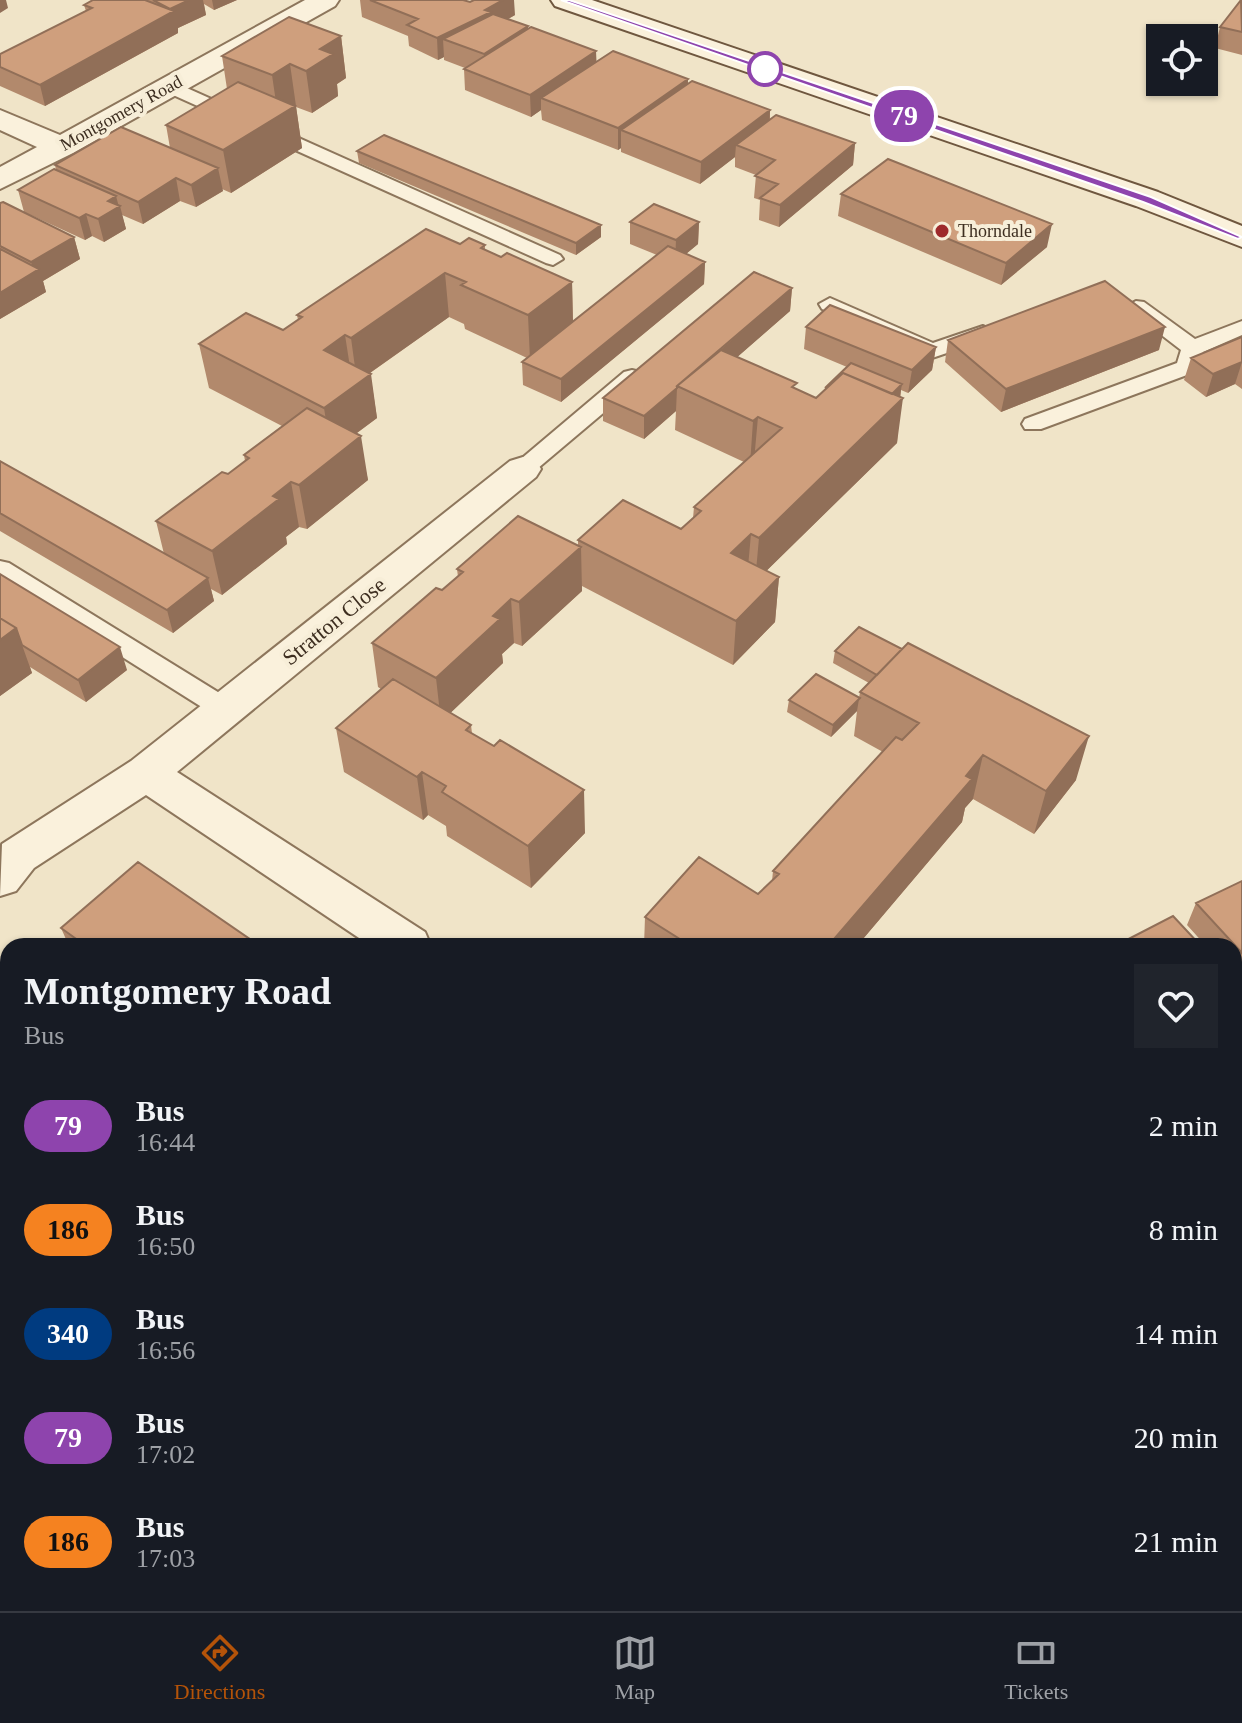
<!DOCTYPE html>
<style>
body{margin:0;font-family:Georgia,serif;background:#20242c;color:#f1f3f6;height:100vh;display:flex;flex-direction:column;font-size:30px;white-space:nowrap}
*{box-sizing:border-box;margin:0}
p{font-size:26px;color:#9ea1a6}
.icon{flex:none;width:44px;height:44px;fill:none;stroke:currentColor;stroke-width:2;stroke-linecap:round;stroke-linejoin:round}
.map{position:relative;flex:1;overflow:hidden}
.panel{position:absolute;left:0px;top:938px;width:1242px;height:674px;display:flex;flex-direction:column;background:#171b24;border-radius:24px 24px 0 0;box-shadow:0 2px 6px #0004}
.panel>*{flex:none}
.badge{padding:0 16px;border-radius:26px;font-size:28px;line-height:52px}
.tools{position:absolute;left:1146px;top:24px;display:grid;gap:16px}
.tools a{display:grid;place-items:center;width:72px;height:72px;border-radius:0px;background:#171b24;box-shadow:0 2px 6px #0004;font-size:40px}
.map>.badge{position:absolute;translate:-50% -50%;box-shadow:0 0 0 4px #fff}
.round{display:grid;place-items:center;flex:none;width:84px;height:84px;border-radius:0px;background:#20242c}
.summary{display:flex;align-items:center;justify-content:space-between;height:136px;padding:0 24px}
h1{font-size:38px;font-weight:800;line-height:60px}
ul{padding:0;list-style:none}
li{display:flex;align-items:center;gap:24px;height:104px;padding:0 24px}
li div{flex:1}
li b{display:block;font-size:30px}
li em{font-style:normal}
li .badge{min-width:88px;font-weight:700;text-align:center}
.menu{display:flex;justify-content:space-around;align-items:center;height:112px;border-top:2px solid #363941;background:#171b24;font-size:22px;color:#9ea1a6}
.menu a{display:grid;justify-items:center;gap:4px}
.menu .on{color:#b45309}
.map>svg:first-child{display:block}
.lines{fill:none;stroke-linecap:round;stroke-linejoin:round}
.lane-casing{stroke:#8d765c;stroke-width:4}
.street-casing{stroke:#8d765c;stroke-width:4}
.secondary-casing{stroke:#6f573f;stroke-width:4}
.lane{fill:#faf1dc;fill-rule:evenodd}
.street{fill:#faf1dc;fill-rule:evenodd}
.secondary{fill:#faf1dc;fill-rule:evenodd}
.wall{fill:#b2896c}
.shaded-wall{fill:#916f58}
.building{fill:#cf9f7d;stroke:#916f58;stroke-width:2}
.line{fill:#8e44ad;stroke:#fff;stroke-width:2}
.stop-dot{fill:#fff;stroke:#8e44ad;stroke-width:4}
.poi-dot{fill:#9e2a2b;stroke:#f7eed8;stroke-width:3}
.labels{text-anchor:middle;dominant-baseline:central;stroke-width:8;stroke-linejoin:round;paint-order:stroke}
.far-street-label{font-size:18px;fill:#3d2e20;stroke:#f7eed8}
.far-poi-label{font-size:18px;fill:#3d2e20;stroke:#f7eed8;text-anchor:start}
.street-label{font-size:22px;fill:#3d2e20;stroke:#f7eed8}
</style>
<div class="map">
<svg width="1242" height="1611" viewBox="0 0 1242 1611">
<rect width="100%" height="100%" fill="#f0e4c8"/>
<g class="lines">
<defs>
<path id="lane" d="M169,80L560,255L563,259L553,265L546,263L162,90L160,86L162,82Z
M830,298L933,343L983,326L994,333L991,338L932,358L822,309L819,304Z
M1136,301L1144,302L1195,339L1242,321V335L1203,352L1195,372L1041,429H1025L1022,424L1025,419L1177,363L1181,350L1125,307Z
M632,370L640,372L643,377L640,382L531,474H515L511,469L515,464L624,372Z
M0,561L9,563L234,702L238,709L234,716L225,719L216,716L0,580Z"/>
<path id="street" d="M305,0H339L335,6L73,153L0,189V167L37,147L0,130V110L60,135Z
M523,457L536,461L541,469L536,477L177,772L425,932L431,946H371L146,795L34,868L16,891L0,896L2,844L131,761L510,461Z
M1234,1370L1242,1374V1435L1234,1432Z
M1242,1499V1561L1234,1565V1503Z
M1033,1604H1095L1092,1611H1031Z"/>
<path id="secondary" d="M551,0H592L1158,192L1242,226V247L1136,206L555,6Z"/>
</defs>
<use href="#lane" class="lane-casing"/>
<use href="#street" class="street-casing"/>
<use href="#secondary" class="secondary-casing"/>
<use href="#lane" class="lane"/>
<use href="#street" class="street"/>
<use href="#secondary" class="secondary"/>
</g>
<path class="wall" d="M93,0H237L214,10L204,4L206,15L178,28V33L45,106L0,86V54L86,11L84,5Z
M360,0H463L515,15L508,19L528,26V28L596,51V62L688,79V84L770,110V120L855,143L853,165L779,227L759,220L760,200L754,198L756,175L735,167V157L700,184L621,152V148L618,150L542,120L541,110L531,117L465,90L464,69L465,68L444,60V57L438,60L409,46L408,36L362,17Z
M1242,0V55L1215,48L1220,27Z
M341,36L346,78L337,84L338,96L312,113L296,107L302,148L231,193L222,189L223,191L196,207L180,201L143,224L122,215L126,229L104,242L92,236L85,240L24,212L18,190L56,170L55,165L170,148L166,125L227,89L222,56Z
M357,151L601,237L576,255L359,163Z
M841,194L1047,247L1001,285L838,216Z
M0,203L74,237L80,259L43,281L46,292L0,319Z
M630,222H699L698,244L686,254L705,262L704,284L561,402L523,385L522,362L527,358L465,329L464,324L449,317L370,373L377,418L357,433L368,480L307,529L299,527L286,537L287,544L222,595L211,589L214,601L173,633L0,531V461L164,554L156,521L228,474L245,461L244,455L282,426L209,388L199,344L283,330L298,320L297,315L460,244L485,245V250L501,257L572,282L573,321L657,255L630,244Z
M792,288L790,311L737,357L797,389L816,398L847,367L804,349L806,327L936,347L932,370L908,393L901,390L897,443L766,571L779,577L775,622L733,665L582,586V591L522,646L514,643L502,654L503,663L450,713L471,725L472,733L585,833L531,888L447,836L446,826L428,815L423,820L344,772L336,728L381,689L378,687L372,643L442,590L458,577L457,569L578,545V540L681,529L693,518L694,507L744,462L675,430L676,411L644,439L603,421V398Z
M1242,337V389L1235,384L1206,397L1184,380L1191,358Z
M948,340L1159,350L1001,412L945,362Z
M0,574L127,670L86,702L30,667L32,673L0,696Z
M835,651L1076,780L1034,834L973,799L965,808L962,822L857,946H644L645,917L758,894L772,881L773,871L883,752L854,736L857,711L831,737L787,712L789,700L859,698L860,692L869,683L833,663Z
M1242,881V985L1234,976V946H1206L1187,925L1196,903Z
M61,928L260,946H69Z
M1234,981L1242,989V1155L1234,1146Z"/>
<path class="shaded-wall" d="M0,0H6L8,8L0,13Z
M189,0H203L206,15L178,28V33L45,106L40,85L171,13L170,9Z
M212,0H237L214,10Z
M503,0H514L515,15L492,28L443,39L444,57L438,60L437,38Z
M528,26L529,48L485,75L484,54Z
M341,36L346,78L337,84L338,96L312,113L306,71L320,49Z
M596,51L597,73L541,98V110L531,117L530,95Z
M290,64L302,148L231,193L223,150L278,116L272,75Z
M688,79L687,101L621,130V148L618,150V128Z
M770,110L769,132L736,145L735,157L700,184L701,162Z
M855,143L853,165L779,227L780,205Z
M218,168L223,191L196,207L191,185Z
M176,178L180,201L143,224L138,202Z
M116,196L119,207L120,206L126,229L104,242L98,219L108,201Z
M86,214L92,236L85,240L79,218Z
M699,222L698,244L675,263L676,240Z
M1052,224L1047,247L1001,285L1006,263Z
M601,225V237L576,255V243Z
M74,237L80,259L43,281L46,292L0,319V293L34,272L31,262Z
M705,262L704,284L561,402V379Z
M445,273L449,317L357,382L351,338Z
M572,282L573,326L530,360L528,315Z
M792,288L790,311L695,394L678,387Z
M1165,327L1159,350L1001,412L1006,389Z
M345,335L352,380L324,350Z
M936,347L932,370L908,393L912,370Z
M1242,362L1235,384L1206,397L1213,374Z
M371,374L377,418L331,452L324,408Z
M902,384L900,396L877,409Z
M677,388L676,411L644,439V416Z
M903,398L897,443L755,582L759,538Z
M758,417L754,461L750,465L753,421Z
M361,436L368,480L307,529L299,485Z
M291,482L299,527L286,537L287,544L222,595L212,551L273,496Z
M751,534L747,578L731,553Z
M581,547L582,591L522,646L519,602Z
M779,577L775,622L733,665L736,621Z
M208,578L214,601L173,633L167,610Z
M511,599L514,643L502,654L503,663L441,722L436,678L493,616Z
M16,628L32,673L0,696V640Z
M120,647L127,670L86,702L78,680Z
M859,699L857,711L831,737L833,725Z
M1089,736L1076,780L1034,834L1046,791Z
M983,755L973,799L965,808L962,822L857,946H833L834,939Z
M422,772L428,815L423,820L417,777Z
M584,790L585,833L531,888L528,846Z
M8,1162V1219L0,1227V1169Z
M8,1265V1322L0,1330V1272Z
M185,1604H196L190,1611H179Z
M805,1604H811L806,1611H801Z"/>
<path class="building" d="M93,0H145L174,11L40,85L0,67V54L92,8L84,5Z
M153,0H189L170,9Z
M370,0H463L470,2L474,0H503L485,10L491,12L437,38L407,25L418,19Z
M1241,0L1242,32L1220,27Z
M493,14L528,26L484,54L443,39Z
M289,17L341,36L320,49L333,54L306,71L290,64L272,75L222,56Z
M531,27L596,51L530,95L464,69Z
M613,51L688,79L618,128L541,98Z
M692,81L770,110L701,162L621,130Z
M238,82L295,106L223,150L166,125Z
M776,115L855,143L780,205L760,198L778,184L755,176L775,160L736,145Z
M121,127L218,168L191,185L176,178L138,202L55,165Z
M384,135L601,225L576,243L357,151Z
M888,159L1052,224L1006,263L841,194Z
M54,169L116,196L108,201L120,206L98,219L86,214L79,218L18,190Z
M3,202L74,237L31,262L0,246V203Z
M654,204L699,222L676,240L630,222Z
M426,229L460,244L469,238L485,245L481,248L501,257L507,253L572,282L528,315L461,285L466,282L445,273L351,338L345,335L324,350L371,374L324,408L199,344L246,313L283,330L302,317L297,315Z
M668,246L705,262L561,379L522,362Z
M0,249L39,269L0,293Z
M754,272L792,288L677,386V388L644,416L603,398Z
M1105,281L1165,327L1006,389L948,340Z
M830,305L936,347L912,370L806,327Z
M1242,337V362L1213,374L1191,358Z
M721,350L797,383L792,387L816,398L843,373L903,398L759,538L751,534L731,553L779,577L736,621L578,540L623,500L681,529L701,511L694,507L782,428L758,417L753,421L677,386Z
M851,363L902,384L892,394L843,373L825,388Z
M307,408L361,436L299,485L291,482L273,496L279,499L212,551L156,521L222,472L228,474L249,458L244,455Z
M0,461L208,578L167,610L0,513Z
M518,516L581,547L519,602L511,599L493,616L500,619L436,678L372,643L436,588L442,590L463,572L457,569Z
M0,574L120,647L78,680L22,645L16,628L0,618Z
M0,618L16,628L0,640Z
M859,627L902,649L877,675L835,651Z
M908,643L1089,736L1046,791L983,755L966,776L972,779L834,939L844,946H691L645,917L699,857L758,894L779,874L773,871L896,737L902,740L919,723L860,692Z
M816,674L860,698L833,725L789,700Z
M393,679L471,725L466,730L494,746L500,740L584,790L528,846L442,792L446,786L422,772L417,777L336,728Z
M138,862L260,946H86L61,928Z
M1242,881V953L1196,903Z
M1173,916L1201,946H1115Z
M938,941L946,946H934Z
M1234,981L1242,989V1111L1234,1102Z
M8,1059V1162L0,1169V1066Z
M0,1233L8,1240V1265L0,1272Z
M136,1604H185L179,1611H143Z
M568,1604H794L802,1611H563Z"/>
<path class="line" d="M561,0H569L1151,197L1242,237L1238,239L1143,202Z"/>
<circle class="stop-dot" cx="765" cy="69" r="16"/>
<circle class="poi-dot" cx="942" cy="231" r="8"/>
<g class="labels">
<g class="far-street-label">
<text transform="translate(121 113) rotate(-29)">Montgomery Road</text>
</g>
<g class="far-poi-label">
<text x="958" y="231">Thorndale</text>
</g>
<g class="street-label">
<text transform="translate(334 621) rotate(-39)">Stratton Close</text>
</g>
</g>
</svg>
<div class="tools">
<a><svg class="icon" aria-label="locate" viewBox="0 0 24 24"><circle cx="12" cy="12" r="6"/><path d="M12 2v4M12 18v4M2 12h4M18 12h4"/></svg></a>
</div>
<b class="badge" style="left:904px;top:116px;background:#8e44ad;color:#fff">79</b>
<section class="panel">
<div class="summary"><div><h1>Montgomery Road</h1><p>Bus</p></div><a class="round"><svg class="icon" aria-label="heart" viewBox="0 0 24 24"><path d="M12 20l-8-8c-3-5 5-10 8-4 3-6 11-1 8 4z"/></svg></a></div>
<ul>
<li><span class="badge" style="background:#8e44ad;color:#fff">79</span><div><b>Bus</b><p>16:44</p></div><em>2 min</em></li>
<li><span class="badge" style="background:#f58220;color:#111">186</span><div><b>Bus</b><p>16:50</p></div><em>8 min</em></li>
<li><span class="badge" style="background:#003b80;color:#fff">340</span><div><b>Bus</b><p>16:56</p></div><em>14 min</em></li>
<li><span class="badge" style="background:#8e44ad;color:#fff">79</span><div><b>Bus</b><p>17:02</p></div><em>20 min</em></li>
<li><span class="badge" style="background:#f58220;color:#111">186</span><div><b>Bus</b><p>17:03</p></div><em>21 min</em></li>
</ul>
</section>
</div>
<nav class="menu">
<a class="on"><svg class="icon" aria-label="directions" viewBox="0 0 24 24"><path d="M12 3l9 9-9 9-9-9zM9 14v-3h6M13 9l2 2-2 2"/></svg>Directions</a>
<a><svg class="icon" aria-label="map" viewBox="0 0 24 24"><path d="M3 6l6-2 6 2 6-2v14l-6 2-6-2-6 2zM9 4v14M15 6v14"/></svg>Map</a>
<a><svg class="icon" aria-label="tickets" viewBox="0 0 24 24"><path d="M3 7h18v10H3zM15 7v10"/></svg>Tickets</a>
</nav>
